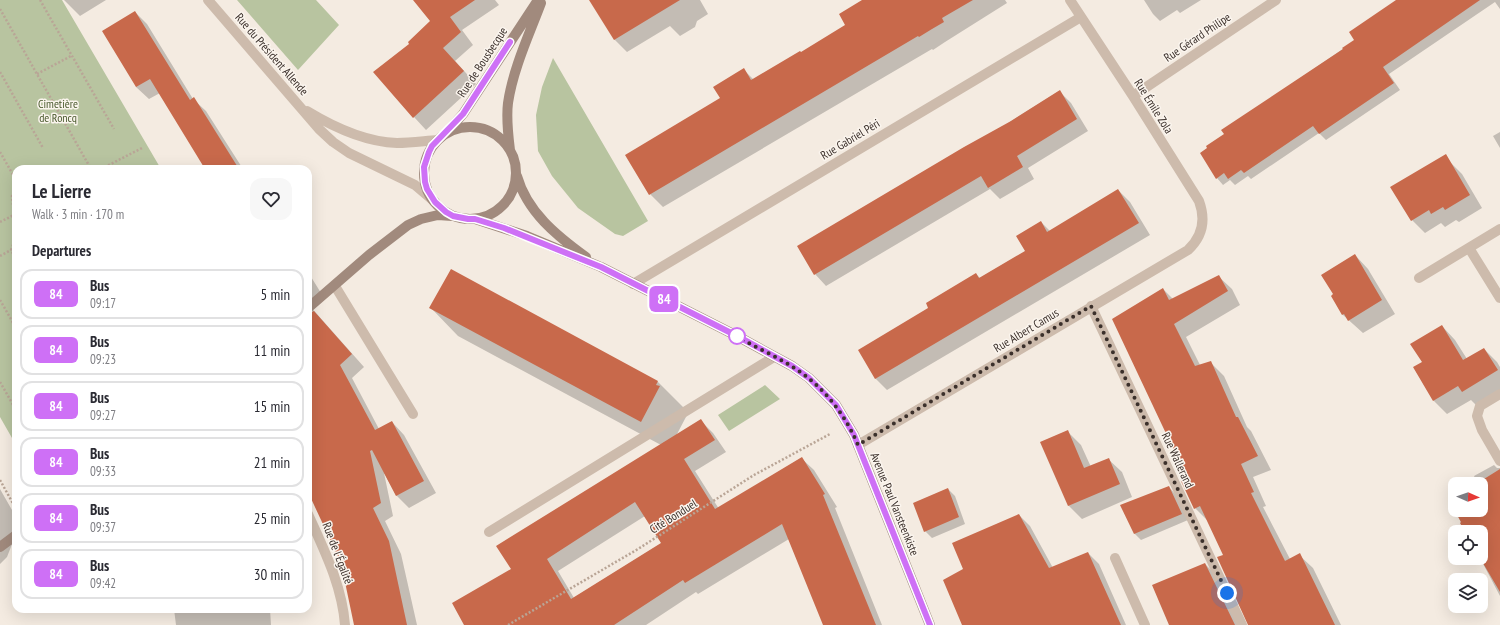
<!DOCTYPE html>
<meta charset="utf-8">
<style>
body{margin:0;font-family:"PT Sans Narrow",sans-serif;background:#f7f7f7;color:#2b2b33;height:100vh;display:flex;flex-direction:column;font-size:15px;white-space:nowrap}
*{box-sizing:border-box;margin:0}
p{font-size:13px;color:#7c7c81}
.icon{flex:none;width:22px;height:22px;fill:none;stroke:currentColor;stroke-width:2;stroke-linecap:round;stroke-linejoin:round}
.map{position:relative;flex:1;overflow:hidden}
.drawer{position:absolute;left:12px;top:165px;width:300px;height:448px;display:flex;flex-direction:column;background:#fff;border-radius:12px;box-shadow:0 4px 16px #0002}
.drawer>*{flex:none}
.badge{padding:0 8px;border-radius:6px;font-size:14px;line-height:26px}
.needle{width:26px;rotate:92deg}
.buttons{position:absolute;left:1448px;top:477px;display:grid;gap:8px}
.buttons a{display:grid;place-items:center;width:40px;height:40px;border-radius:8px;background:#fff;box-shadow:0 4px 16px #0002;font-size:20px}
.you{position:absolute;width:20px;height:20px;margin:-10px;border:3px solid #fff;border-radius:50%;background:#1a73e8;box-shadow:0 0 0 6px #1a73e833}
.map>.badge{position:absolute;translate:-50% -50%;box-shadow:0 0 0 2px #fff}
h2{padding:0 20px;font-size:15px;line-height:36px}
.round{display:grid;place-items:center;flex:none;width:42px;height:42px;border-radius:12px;background:#f7f7f7}
.head{display:flex;align-items:center;justify-content:space-between;height:68px;padding:0 20px}
h1{font-size:19px;font-weight:800;line-height:30px}
ul{padding:0;list-style:none}
li{display:flex;align-items:center;gap:12px;height:50px;margin:0 8px 6px;padding:0 12px;border:2px solid #e1e1e2;border-radius:12px}
li div{flex:1}
li b{display:block;font-size:15px}
li em{font-style:normal}
li .badge{min-width:44px;font-weight:700;text-align:center}
.map>svg:first-child{display:block}
.green{fill:#b8c4a0}
.shadow{fill:#0003;fill-rule:evenodd}
.building{fill:#c8694b;fill-rule:evenodd}
.lines{fill:none;stroke-linecap:round;stroke-linejoin:round}
.path{stroke:#b9a596;stroke-width:2.5;stroke-dasharray:2 2;stroke-linecap:butt}
.lane{stroke:#cdbbac;stroke-width:10}
.street{stroke:#cdbbac;stroke-width:10}
.secondary{stroke:#a18a7d;stroke-width:10}
.line-casing{stroke:#fff;stroke-width:9}
.line{stroke:#ce70f6;stroke-width:6}
.walk{stroke:#3b302b;stroke-width:4;stroke-dasharray:0 7.2}
.stop-dot{fill:#fff;stroke:#ce70f6;stroke-width:2}
.labels{text-anchor:middle;dominant-baseline:central;stroke-width:3;stroke-linejoin:round;paint-order:stroke}
.street-label{font-size:12px;fill:#3b302b;stroke:#fbf5ee}
.park-label{font-size:12px;fill:#4a5a2e;stroke:#fbf5ee}
</style>
<div class="map">
<svg width="1500" height="625" viewBox="0 0 1500 625">
<rect width="100%" height="100%" fill="#f4ebe1"/>
<path class="green" d="M0,0H62L161,169H16V445L0,417Z
M237,0H316L339,25L298,70Z
M553,58L648,221L623,236L615,234L578,208L552,176L538,151L536,115L542,87Z
M765,385L780,399L729,431L718,415Z"/>
<path class="shadow" d="M64,0H106L80,16Z
M414,0H495L499,5L462,30L473,45L455,61L476,84L426,130L414,117L410,44L431,21Z
M592,0H700L708,14L697,21L695,27L680,36L670,26L627,52L614,39Z
M864,0H1005L1007,3L945,42L933,50L932,49L663,207L650,194L744,70L754,80L801,53L847,25Z
M1144,0H1201L1180,13L1177,10L1160,21L1153,14Z
M1398,0H1500V9L1495,2L1389,74L1400,90L1326,140L1319,133L1251,179L1248,176L1235,185L1230,180L1223,185L1217,178L1225,134L1223,131L1356,40Z
M135,12L147,24L193,99L206,111L243,169H206L160,93L149,99L136,87Z
M1059,91L1071,103L1088,131L1028,168L1034,179L1000,199L990,189L826,286L815,274L1011,121Z
M1500,132V148L1493,136Z
M1449,161L1462,174L1482,208L1459,222L1456,220L1445,227L1441,223L1425,233L1412,220Z
M1118,190L1130,202L1150,235L887,390L875,378L930,308L976,274L980,278L1026,251L1041,222L1050,231Z
M1355,255L1368,269L1395,314L1363,333L1343,315L1332,296Z
M451,270L658,382L686,410L687,415L676,436L701,421L713,433L726,452L695,471L719,509L801,458L814,470L837,507L835,508L882,625H825L789,539L698,594L696,592L646,625H465L512,569L661,445L458,336L431,308ZM645,516L662,543L574,598L558,571Z
M308,272L321,293L308,304L364,367L352,378L379,429L392,422L404,435L436,493L409,508L396,495L384,473L393,516L385,521L401,554L417,625H356L342,563L308,490Z
M1218,276L1232,289L1240,305L1186,337L1200,365L1211,363L1224,376L1247,427L1251,431L1271,470L1253,477L1266,506L1263,507L1290,559L1299,555L1313,568L1341,625H1257L1208,521L1195,508L1189,479L1163,289L1173,299Z
M1442,326L1455,340L1467,359L1484,349L1497,362L1500,367V390L1476,405L1471,400L1447,414L1434,401L1414,368L1423,362Z
M1068,432L1081,445L1091,467L1108,459L1122,472L1132,497L1082,519L1068,505Z
M1494,465L1497,468H1500V596L1480,558L1481,532H1466L1450,501L1455,498V510H1481V484H1478L1474,476Z
M1169,487L1175,494L1188,520L1141,540L1134,533Z
M0,489L16,517V534L7,557L0,564Z
M948,489L955,496L965,524L932,538L925,531Z
M1019,515L1030,526L1053,568L1088,553L1099,564L1126,625H963L964,570Z
M1205,564L1218,577L1241,625H1170Z
M174,609H270L271,625H176Z"/>
<path class="building" d="M413,0H475L450,17L461,32L443,48L464,71L413,118L373,72L409,44L408,42L430,21Z
M589,0H680L614,40Z
M862,0H973L942,18L944,22L932,29L919,37L918,36L649,195L625,155L720,98L713,87L744,68L751,80L800,51L801,52L845,25L839,14Z
M1396,0H1480L1383,67L1394,83L1319,134L1313,126L1244,173L1241,170L1228,179L1224,173L1216,179L1200,153L1207,148L1206,146L1224,134L1221,130L1343,49L1342,48L1354,40L1349,32Z
M135,11L190,100L194,97L239,169H205L150,79L136,87L102,31Z
M1060,90L1077,119L1017,156L1023,167L988,188L981,176L814,275L797,246L964,147L1011,121Z
M1446,154L1470,195L1445,210L1443,207L1431,214L1429,210L1411,221L1390,187Z
M1118,189L1139,223L875,379L858,350L928,308L926,303L976,273L979,278L1025,251L1016,236L1041,221L1047,232Z
M1355,254L1382,300L1348,321L1344,314L1342,315L1331,296L1333,294L1321,275Z
M451,269L658,381L656,385L660,386L641,422L429,308Z
M1219,275L1228,291L1174,324L1195,366L1211,361L1236,417H1238L1258,456L1241,464L1254,492L1251,493L1285,561L1300,553L1335,625H1248L1217,557L1223,555L1200,506L1194,509L1181,481L1187,478L1112,319L1163,288L1169,300Z
M314,311L352,354L340,365L375,430L392,421L424,481L396,496L372,450L370,451L381,503L373,508L389,541L407,625H354L341,563L308,492V314Z
M1442,325L1463,360L1484,348L1498,370L1462,392L1458,386L1433,401L1413,367L1422,362L1410,344Z
M701,419L715,440L684,459L715,509L802,457L825,494L823,495L876,625H823L782,524L685,583L683,580L614,625H464L452,603L511,569L496,546ZM635,502L661,543L571,599L547,559Z
M1068,430L1084,468L1109,458L1120,484L1068,506L1040,442Z
M1500,469V592L1480,558L1481,532H1465L1460,523L1461,522L1449,500L1455,497V510H1481V484H1476Z
M1169,486L1182,514L1134,534L1120,505Z
M948,488L959,517L924,532L913,503Z
M1019,514L1049,568L1088,552L1121,625H962L943,580L963,569L952,543Z
M1205,563L1235,625H1169L1152,585Z"/>
<g class="lines">
<path class="path" d="M40,0L114,129
M0,9L91,169
M0,72L43,148
M37,74L71,56
M0,152L16,180
M101,169L142,148
M16,193L12,196L14,215L16,217
M0,222L14,215
M16,237L11,250L16,259
M0,256L11,250
M0,300L16,328
M0,382L16,410
M0,480L16,509
M508,625L638,549L754,475L830,434"/>
<path class="lane" d="M335,286L413,414
M1500,394L1480,406L1477,416L1482,430L1500,461
M489,532L774,357
M1115,558L1145,625"/>
<path class="street" d="M208,0L319,129L333,142L349,153L415,185L435,202
M1133,96L1276,0
M307,111C335,128 365,142 397,143C411,143 424,141 438,140
M1469,248L1500,298
M1419,278L1500,229
M633,284L1081,17
M1091,306L1242,625
M858,445L1188,250C1203,236 1206,220 1199,201L1133,96L1070,0
M308,514C324,550 342,585 345,625"/>
<path class="secondary" d="M424 173a46 46 0 1 1 92 0a46 46 0 1 1-92 0Z
M448,131L463,114L538,0
M510,150C508,134 506,119 508,103C513,69 529,35 541,3
M517,176C527,212 557,236 586,257
M475,219L527,236L601,267L739,337L792,366L809,378L836,405L854,435L930,625
M308,308L369,255L408,225L421,219L438,215L452,216
M0,547L16,535"/>
</g>
<g class="lines">
<defs>
<path id="line" d="M510,42L463,114L432,146L429,152L424,167L425,182L427,189L435,202L446,212L453,216L468,219H475L504,228L601,267L739,337L792,366L809,378L836,405L854,435L930,625"/>
</defs>
<use href="#line" class="line-casing"/>
<use href="#line" class="line"/>
<path class="walk" d="M737,336C754,347 774,355 791,366C822,385 844,412 858,445L1091,306L1227,593"/>
</g>
<circle class="stop-dot" cx="737" cy="336" r="8"/>
<g class="labels">
<g class="street-label">
<text transform="translate(1197 37) rotate(-34)">Rue Gérard Philipe</text>
<text transform="translate(272 54) rotate(49)">Rue du Président Allende</text>
<text transform="translate(482 62) rotate(-57)">Rue de Bousbecque</text>
<text transform="translate(1154 106) rotate(58)">Rue Émile Zola</text>
<text transform="translate(850 139) rotate(-31)">Rue Gabriel Péri</text>
<text transform="translate(1026 330) rotate(-31)">Rue Albert Camus</text>
<text transform="translate(1178 460) rotate(65)">Rue Wallerand</text>
<text transform="translate(895 504) rotate(68)">Avenue Paul Vansteenkiste</text>
<text transform="translate(673 516) rotate(-32)">Cité Bonduel</text>
<text transform="translate(338 553) rotate(69)">Rue de l'Égalité</text>
</g>
<g class="park-label">
<text x="58" y="103">Cimetière<tspan x="58" dy="14">de Roncq</tspan></text>
</g>
</g>
</svg>
<div class="buttons">
<a><svg class="needle" viewBox="-14 -14 28 28"><path d="M0-13l5 13h-10z" fill="#e53935"/><path d="M0 13l5-13h-10z" fill="#7c7c81"/></svg></a>
<a><svg class="icon" aria-label="locate" viewBox="0 0 24 24"><circle cx="12" cy="12" r="6"/><path d="M12 2v4M12 18v4M2 12h4M18 12h4"/></svg></a>
<a><svg class="icon" aria-label="layers" viewBox="0 0 24 24"><path d="M12 4l9 5-9 5-9-5zM3 14l9 5 9-5"/></svg></a>
</div>
<div class="you" style="left:1227px;top:593px"></div>
<b class="badge" style="left:664px;top:299px;background:#ce70f6;color:#fff">84</b>
<section class="drawer">
<div class="head"><div><h1>Le Lierre</h1><p>Walk · 3 min · 170 m</p></div><a class="round"><svg class="icon" aria-label="heart" viewBox="0 0 24 24"><path d="M12 20l-8-8c-3-5 5-10 8-4 3-6 11-1 8 4z"/></svg></a></div>
<h2>Departures</h2>
<ul>
<li><span class="badge" style="background:#ce70f6;color:#fff">84</span><div><b>Bus</b><p>09:17</p></div><em>5 min</em></li>
<li><span class="badge" style="background:#ce70f6;color:#fff">84</span><div><b>Bus</b><p>09:23</p></div><em>11 min</em></li>
<li><span class="badge" style="background:#ce70f6;color:#fff">84</span><div><b>Bus</b><p>09:27</p></div><em>15 min</em></li>
<li><span class="badge" style="background:#ce70f6;color:#fff">84</span><div><b>Bus</b><p>09:33</p></div><em>21 min</em></li>
<li><span class="badge" style="background:#ce70f6;color:#fff">84</span><div><b>Bus</b><p>09:37</p></div><em>25 min</em></li>
<li><span class="badge" style="background:#ce70f6;color:#fff">84</span><div><b>Bus</b><p>09:42</p></div><em>30 min</em></li>
</ul>
</section>
</div>
